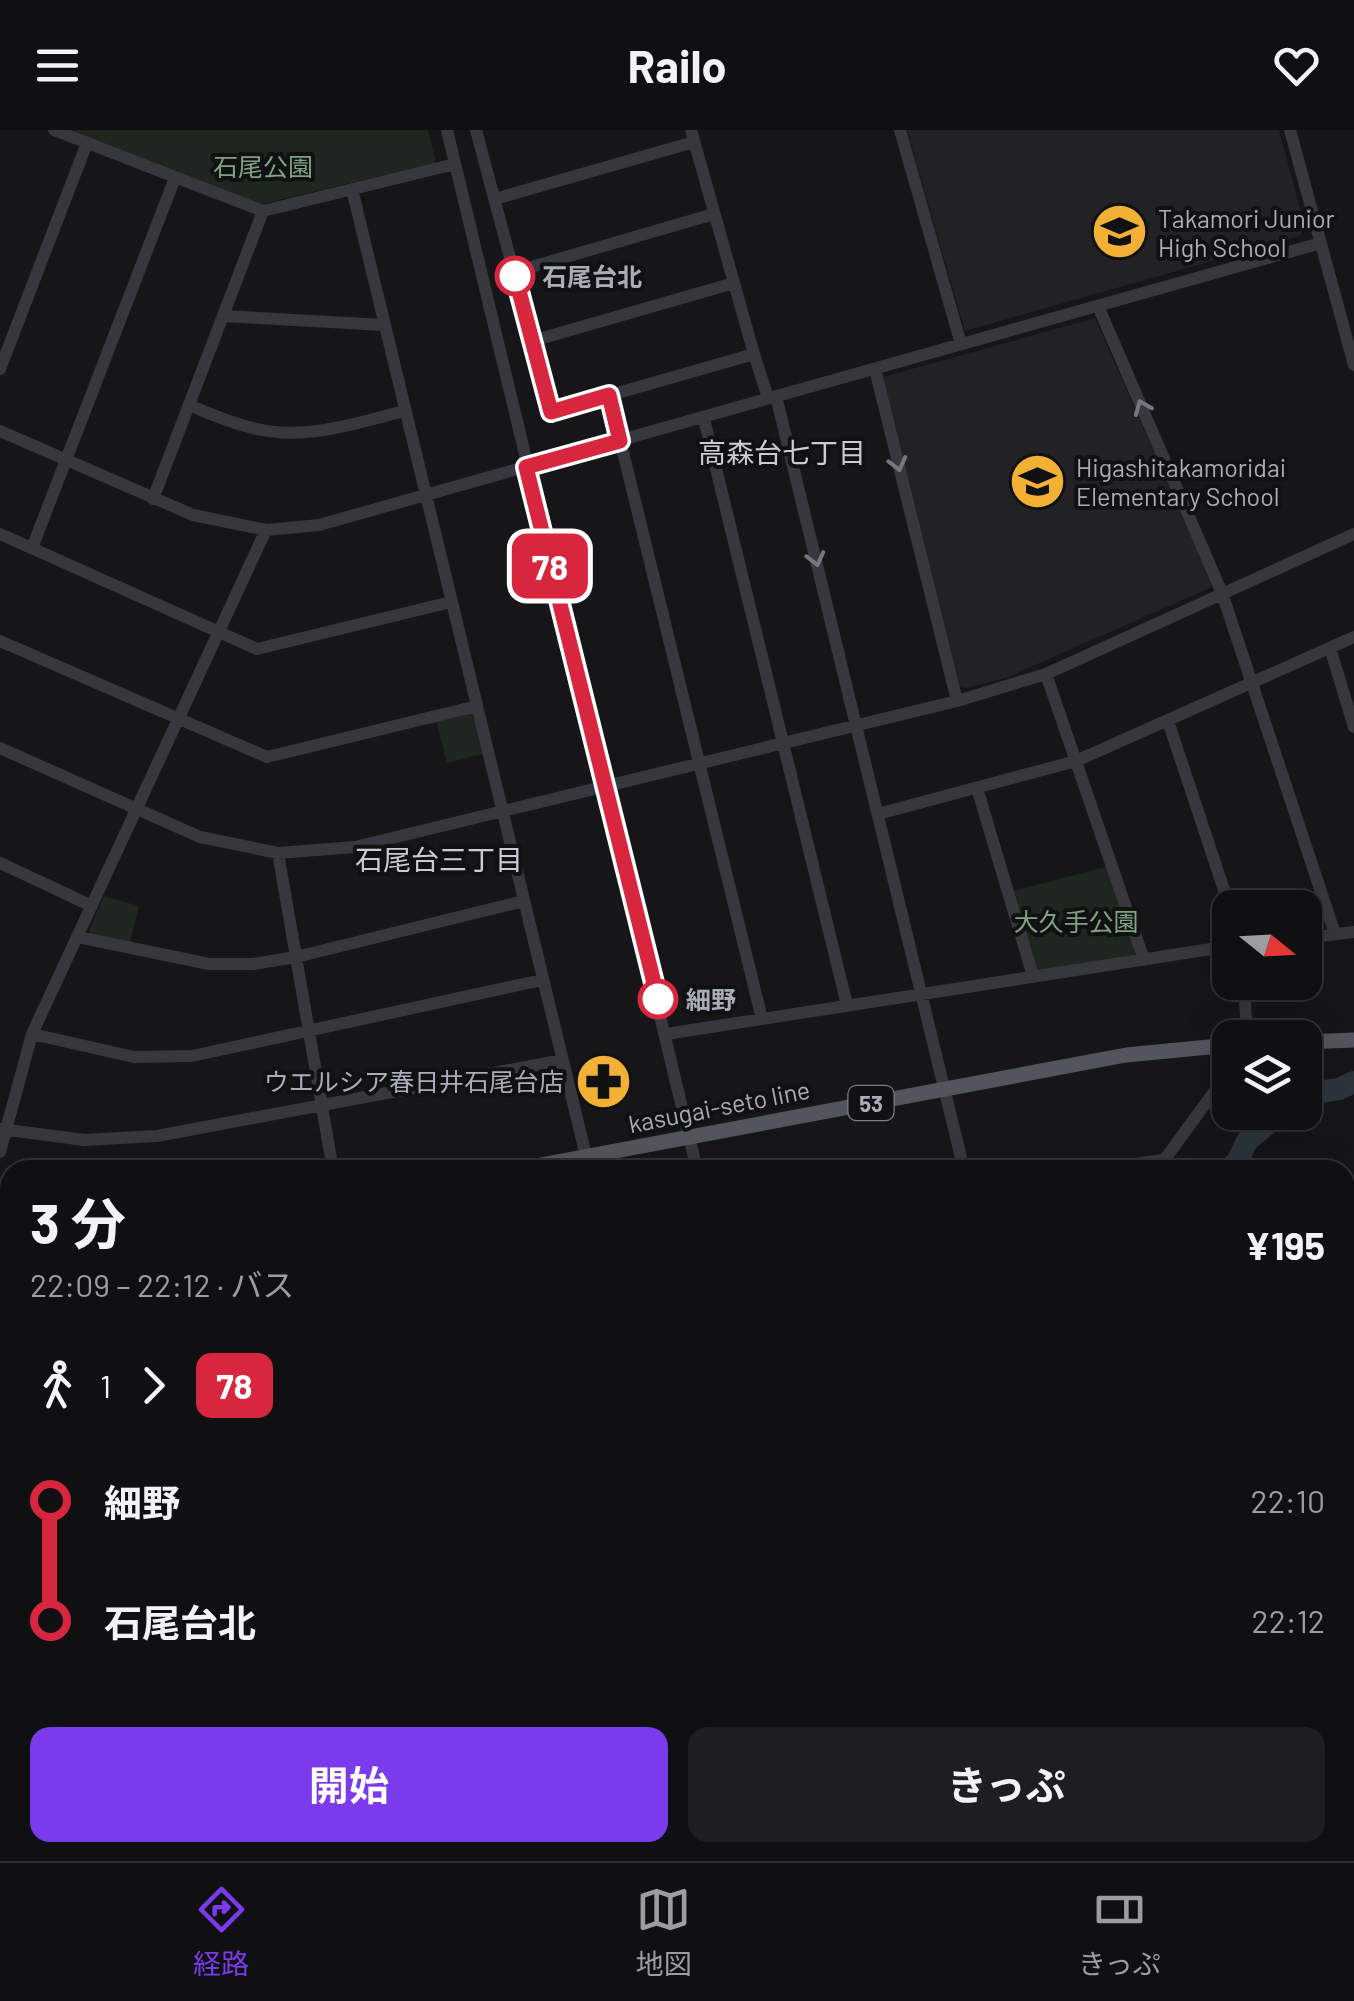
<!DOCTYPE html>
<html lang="ja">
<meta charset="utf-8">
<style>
body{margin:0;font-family:Barlow,"Noto Sans JP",sans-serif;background:#1e1e20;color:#f1f3f6;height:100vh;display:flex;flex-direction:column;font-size:38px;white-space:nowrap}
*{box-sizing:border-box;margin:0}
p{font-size:32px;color:#9c9d9f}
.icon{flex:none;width:55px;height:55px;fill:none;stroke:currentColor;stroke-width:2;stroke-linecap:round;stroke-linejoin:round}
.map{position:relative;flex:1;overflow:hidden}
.panel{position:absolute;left:0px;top:1030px;width:1355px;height:702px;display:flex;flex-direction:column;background:#101012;border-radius:30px 30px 0 0;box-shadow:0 10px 40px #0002,0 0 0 2px #303032}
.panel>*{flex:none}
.badge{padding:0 20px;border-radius:15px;font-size:35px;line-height:65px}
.needle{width:65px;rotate:108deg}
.controls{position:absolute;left:1212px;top:760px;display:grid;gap:20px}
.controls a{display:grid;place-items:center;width:110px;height:110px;border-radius:20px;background:#101012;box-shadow:0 10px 40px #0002,0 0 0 2px #303032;font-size:50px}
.map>.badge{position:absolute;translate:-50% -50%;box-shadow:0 0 0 5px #fff}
.legs{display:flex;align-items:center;gap:15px;height:110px;padding:0 30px;font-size:32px}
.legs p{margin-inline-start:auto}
.headline{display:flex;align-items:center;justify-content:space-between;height:170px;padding:0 30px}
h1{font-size:55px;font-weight:700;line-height:75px}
.action{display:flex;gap:20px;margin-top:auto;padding:20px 30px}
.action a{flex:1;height:115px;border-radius:20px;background:#7c3aed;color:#fff;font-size:40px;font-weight:700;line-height:115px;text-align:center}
.action a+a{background:#1e1e20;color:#f1f3f6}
ul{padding:0 30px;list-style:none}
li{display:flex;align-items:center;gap:35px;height:120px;font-size:38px}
li i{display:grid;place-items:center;width:15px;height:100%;margin:0 12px;background:currentColor}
li i::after{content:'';width:25px;height:25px;margin:-12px;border:8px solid;border-radius:50%;background:#101012}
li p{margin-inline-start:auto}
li:first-child i{background:linear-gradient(#0000 50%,currentColor 0)}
li:last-child i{background:linear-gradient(currentColor 50%,#0000 0)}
header{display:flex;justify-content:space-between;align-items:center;height:130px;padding:0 30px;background:#101012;font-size:45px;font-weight:700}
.tabs{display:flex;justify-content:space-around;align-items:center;height:140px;border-top:2px solid #303032;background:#101012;font-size:28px;color:#9c9d9f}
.tabs a{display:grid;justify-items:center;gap:5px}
.tabs .current{color:#7c3aed}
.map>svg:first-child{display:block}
.built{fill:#222225}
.green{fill:#1e261f}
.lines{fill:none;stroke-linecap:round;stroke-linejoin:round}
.stream{stroke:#2c353c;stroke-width:4}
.river{stroke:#2c353c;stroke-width:22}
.minor{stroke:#37383d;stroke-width:12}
.major{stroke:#53555c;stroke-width:15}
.oneway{stroke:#757881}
.line-1-casing{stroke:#fff;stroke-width:22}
.line-1{stroke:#d7263d;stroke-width:15}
.stop-1-dot{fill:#fff;stroke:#d7263d;stroke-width:5}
.labels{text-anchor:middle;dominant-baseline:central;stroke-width:8;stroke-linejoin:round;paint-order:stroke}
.shield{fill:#111113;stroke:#7b7e86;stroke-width:2.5}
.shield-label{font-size:22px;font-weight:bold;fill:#a8adb8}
.park-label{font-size:25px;fill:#7fa381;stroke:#111113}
.poi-label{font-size:25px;fill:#a8adb8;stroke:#111113;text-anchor:start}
.stop-label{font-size:25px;font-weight:bold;fill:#a8adb8;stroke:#111113;text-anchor:start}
.street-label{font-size:25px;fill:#a8adb8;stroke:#111113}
.neighbourhood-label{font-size:28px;fill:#c9ccd4;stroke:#111113}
</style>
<header><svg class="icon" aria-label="menu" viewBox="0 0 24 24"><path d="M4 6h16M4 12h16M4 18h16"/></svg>Railo<svg class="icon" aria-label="heart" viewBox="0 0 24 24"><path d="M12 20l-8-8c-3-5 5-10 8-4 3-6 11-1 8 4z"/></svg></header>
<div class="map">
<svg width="1354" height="1731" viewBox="0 0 1354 1731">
<rect width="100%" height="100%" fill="#161618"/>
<path class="built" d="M907,0H1279L1305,97L1300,106L965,201Z
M1095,188L1212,454L1210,458L1006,548L966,558L959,556L883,247Z"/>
<path class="green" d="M71,0H428L436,33L261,74Z
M469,582L473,585L483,624L447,633L436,590Z
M1106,737L1135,822L1133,827L1041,841L1036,838L1013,761Z
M104,766L139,776L130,813L90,804L89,800Z
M0,1455H10V1722H289L298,1731H0Z
M983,1722L992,1731H633L624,1723Z"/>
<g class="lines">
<path class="stream" d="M489,1722L490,1731
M1046,1722L1059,1731"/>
<path class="river" d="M1305,964L1339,959L1354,952
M1228,1040L1237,1032L1247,1011L1282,982
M1345,1174L1354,1179
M0,1433L10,1432"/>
<path class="minor" d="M54,0L263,81L455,34
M447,0L697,1040
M476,0L551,282L754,224L691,0
M900,0L961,214
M1290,0L1354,235
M352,59L586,1026
M495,69L694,12
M514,142L714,84
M1098,176L1222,463L1335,804
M223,186L384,195
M532,211L734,153
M754,224L768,268
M0,239L87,13
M875,239L957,571
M609,265L762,889
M776,266L964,1040
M189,275C208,283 228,292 249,297C302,312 353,294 404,281
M704,289L847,875
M0,301L193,385L266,400L319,395L1321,113
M153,369L263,81
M0,404L257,519L451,472
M32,418L175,48
M0,511L267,627L477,576
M1330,518L1354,597
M1046,544L1144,830
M1168,591L1230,778
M0,618L200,707L278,723L355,717L957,571L1046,544L1354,404
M977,658L1033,846
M878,684L1076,631L1354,507
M278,723L333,1040
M0,733L92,776
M78,807L209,834H253L296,827L524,771
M1305,808L1354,802
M1244,852L1247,908
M32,904L134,927L192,926L542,850
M666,904L1230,816
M0,999L84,1010L157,1006L563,930
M0,1022L32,904L266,400
M1094,1040L1163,1030
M1157,1040L1230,940
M1345,1197L1354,1193
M0,1198L10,1206
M1345,1235L1354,1240
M0,1306H10
M1345,1334L1354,1336
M270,1722L278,1731
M497,1722L498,1731
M965,1722L972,1731"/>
<path class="major" d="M1305,912L1354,910
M514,1040L1126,925L1230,915
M0,1094L10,1096"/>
</g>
<defs><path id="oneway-chevron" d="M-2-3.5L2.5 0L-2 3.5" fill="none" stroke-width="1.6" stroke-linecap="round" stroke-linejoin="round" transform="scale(2.5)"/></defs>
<g class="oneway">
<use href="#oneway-chevron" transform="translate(1142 277) rotate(-113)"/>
<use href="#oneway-chevron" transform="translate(898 334) rotate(76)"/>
<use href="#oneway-chevron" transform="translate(816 429) rotate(76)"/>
</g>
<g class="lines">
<defs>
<path id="line-1" d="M515,146L551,282L609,265L620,311L526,337L658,869"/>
</defs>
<use href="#line-1" class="line-1-casing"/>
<use href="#line-1" class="line-1"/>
</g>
<defs>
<symbol id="school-disc" viewBox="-11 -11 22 22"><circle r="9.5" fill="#f2b134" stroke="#111113"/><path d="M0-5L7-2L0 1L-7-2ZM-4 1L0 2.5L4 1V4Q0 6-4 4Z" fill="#111"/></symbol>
<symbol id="pharmacy-disc" viewBox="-11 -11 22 22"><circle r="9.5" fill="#f2b134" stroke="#111113"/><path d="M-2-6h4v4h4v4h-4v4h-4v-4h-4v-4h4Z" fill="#111"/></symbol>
</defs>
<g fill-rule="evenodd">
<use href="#school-disc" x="1088" y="70" width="63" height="63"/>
<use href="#school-disc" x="1006" y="320" width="63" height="63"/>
<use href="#pharmacy-disc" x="572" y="920" width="63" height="63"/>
</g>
<g class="stop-1-dot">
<circle cx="515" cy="146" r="18"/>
<circle cx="658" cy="869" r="18"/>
</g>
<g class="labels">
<rect class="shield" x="848.5" y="956" width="45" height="34" rx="8"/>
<g class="shield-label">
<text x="871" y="973">53</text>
</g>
<g class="park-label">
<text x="263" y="36">石尾公園</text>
<text x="1076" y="791">大久手公園</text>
</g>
<g class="poi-label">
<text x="1158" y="88">Takamori Junior<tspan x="1158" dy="29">High School</tspan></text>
<text x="1076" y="337">Higashitakamoridai<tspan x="1076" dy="29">Elementary School</tspan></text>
<text x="564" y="951" text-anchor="end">ウエルシア春日井石尾台店</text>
</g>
<g class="stop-label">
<text x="542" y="146">石尾台北</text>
<text x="686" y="869">細野</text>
</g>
<g class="street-label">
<text transform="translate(719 976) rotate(-11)">kasugai-seto line</text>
</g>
<g class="neighbourhood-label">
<text x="782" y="322">高森台七丁目</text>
<text x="439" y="729">石尾台三丁目</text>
</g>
</g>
</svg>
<div class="controls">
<a><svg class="needle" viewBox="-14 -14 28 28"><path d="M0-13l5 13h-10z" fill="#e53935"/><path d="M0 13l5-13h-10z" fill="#9c9d9f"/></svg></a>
<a><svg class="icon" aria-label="layers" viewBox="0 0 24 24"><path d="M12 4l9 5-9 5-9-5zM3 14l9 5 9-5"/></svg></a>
</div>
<b class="badge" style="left:550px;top:436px;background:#d7263d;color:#fff">78</b>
<section class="panel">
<div class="headline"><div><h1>3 分</h1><p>22:09 – 22:12 · バス</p></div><b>¥195</b></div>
<div class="legs"><svg class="icon" aria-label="walk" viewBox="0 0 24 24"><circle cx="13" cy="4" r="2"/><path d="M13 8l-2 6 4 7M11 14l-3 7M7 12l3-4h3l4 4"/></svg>1<svg class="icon" aria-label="forward" viewBox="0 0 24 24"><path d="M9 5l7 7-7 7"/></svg><b class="badge" style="background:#d7263d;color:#fff">78</b></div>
<ul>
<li><i style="color:#d7263d"></i><b>細野</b><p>22:10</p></li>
<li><i style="color:#d7263d"></i><b>石尾台北</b><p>22:12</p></li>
</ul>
<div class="action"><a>開始</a><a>きっぷ</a></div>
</section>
</div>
<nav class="tabs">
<a class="current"><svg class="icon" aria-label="directions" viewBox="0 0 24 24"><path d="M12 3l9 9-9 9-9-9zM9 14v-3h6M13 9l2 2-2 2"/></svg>経路</a>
<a><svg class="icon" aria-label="map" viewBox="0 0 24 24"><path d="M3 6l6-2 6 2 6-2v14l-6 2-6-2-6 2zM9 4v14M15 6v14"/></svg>地図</a>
<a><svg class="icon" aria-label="tickets" viewBox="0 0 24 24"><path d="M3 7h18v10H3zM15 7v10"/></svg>きっぷ</a>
</nav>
